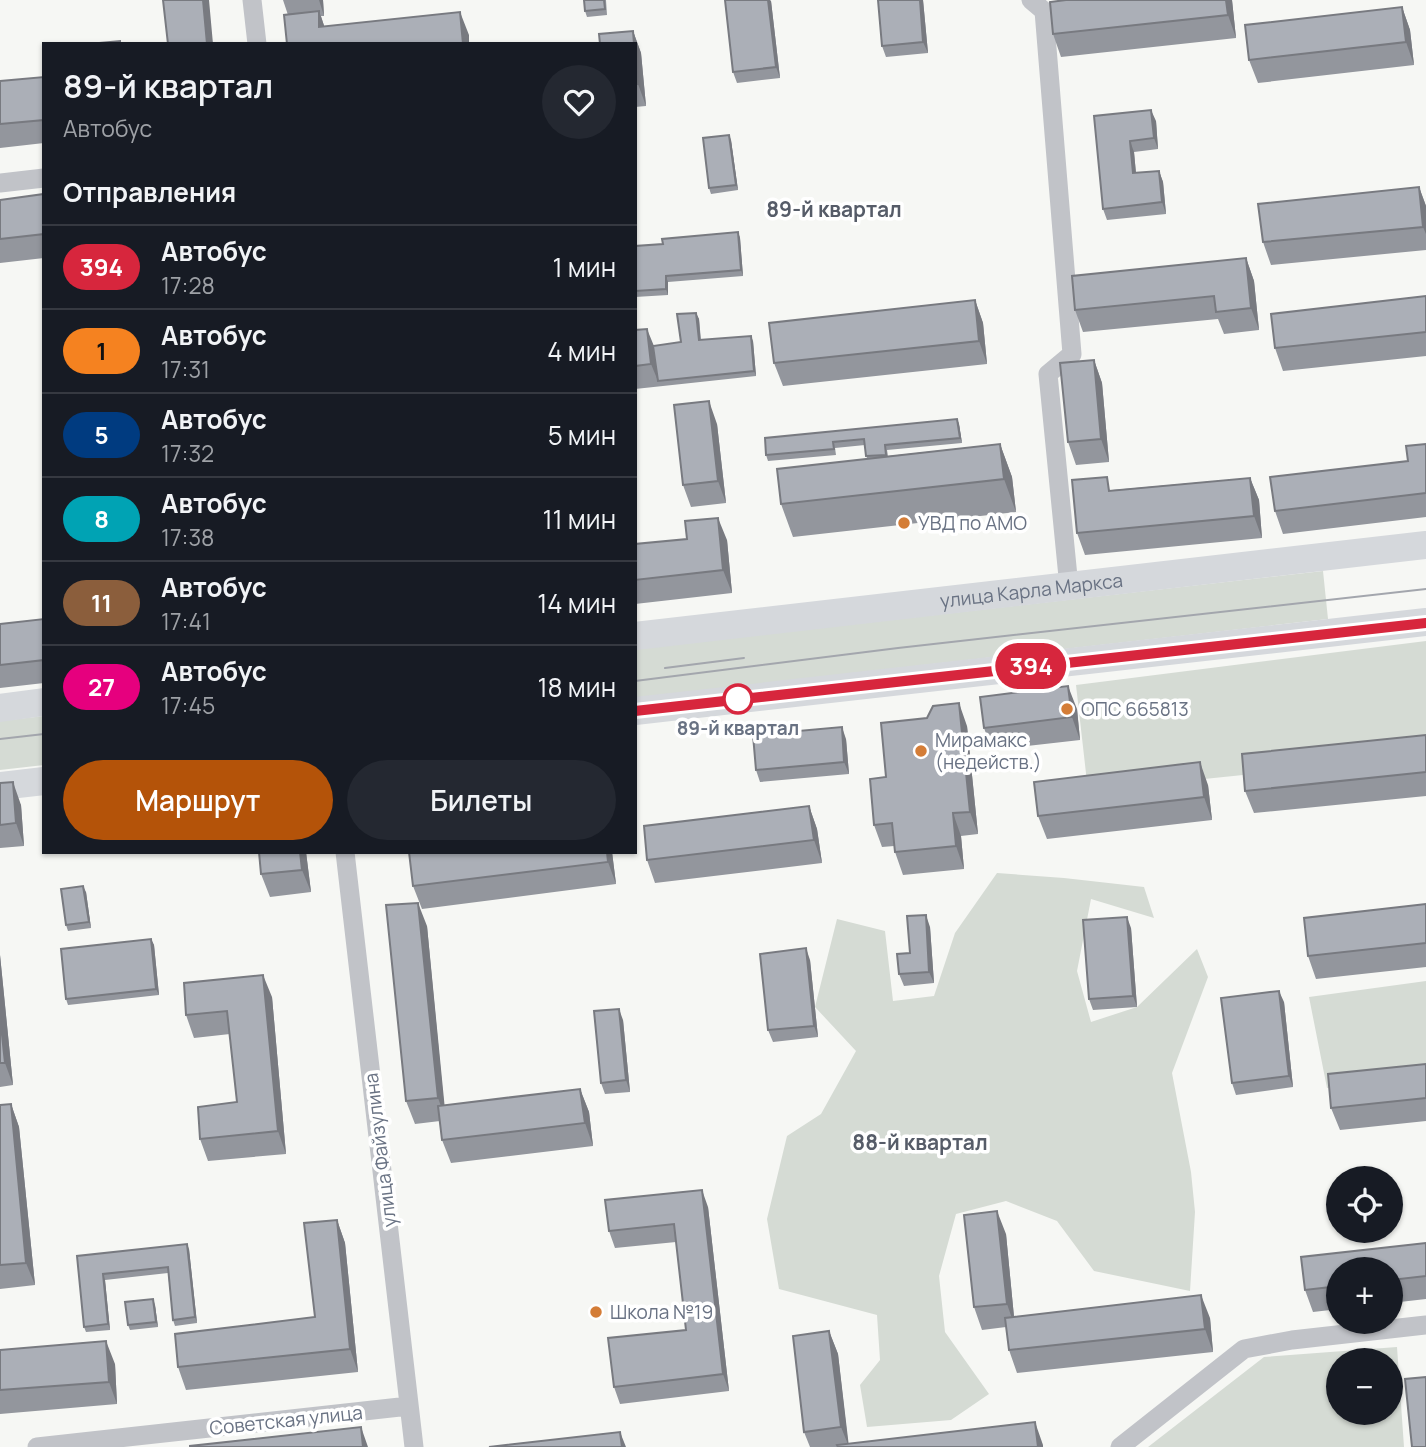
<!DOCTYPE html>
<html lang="ru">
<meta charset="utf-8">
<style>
body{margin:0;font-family:Manrope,sans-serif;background:#242831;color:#f1f3f6;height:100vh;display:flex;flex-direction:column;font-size:26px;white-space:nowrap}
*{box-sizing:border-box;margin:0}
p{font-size:23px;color:#9ea1a6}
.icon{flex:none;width:38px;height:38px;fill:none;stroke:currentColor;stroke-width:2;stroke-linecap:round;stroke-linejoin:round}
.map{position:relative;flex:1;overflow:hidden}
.sheet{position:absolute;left:42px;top:42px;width:595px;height:812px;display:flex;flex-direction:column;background:#171b24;border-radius:0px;box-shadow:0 2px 5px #0004}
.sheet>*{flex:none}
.badge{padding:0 14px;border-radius:23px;font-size:24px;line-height:46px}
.controls{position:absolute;left:1326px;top:1166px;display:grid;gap:14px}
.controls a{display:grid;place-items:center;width:77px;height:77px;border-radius:50%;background:#171b24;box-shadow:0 2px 5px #0004;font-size:35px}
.map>.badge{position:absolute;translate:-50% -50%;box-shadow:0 0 0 4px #fff}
h2{padding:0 21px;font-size:26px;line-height:63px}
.round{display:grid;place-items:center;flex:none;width:74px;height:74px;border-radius:37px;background:#242831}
.headline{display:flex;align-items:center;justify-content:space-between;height:119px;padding:0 21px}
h1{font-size:33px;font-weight:600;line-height:52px}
.primary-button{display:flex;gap:14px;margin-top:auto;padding:14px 21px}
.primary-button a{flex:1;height:80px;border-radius:42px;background:#b45309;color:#fff;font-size:28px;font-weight:600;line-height:80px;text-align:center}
.primary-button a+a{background:#242831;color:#f1f3f6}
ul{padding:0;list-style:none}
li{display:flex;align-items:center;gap:21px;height:84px;padding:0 21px;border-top:2px solid #363941}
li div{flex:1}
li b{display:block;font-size:26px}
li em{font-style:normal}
li .badge{min-width:77px;font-weight:700;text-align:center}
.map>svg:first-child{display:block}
.green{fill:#d5dbd4;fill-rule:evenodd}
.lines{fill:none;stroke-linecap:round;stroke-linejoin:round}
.minor{stroke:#c1c3c8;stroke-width:19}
.secondary{stroke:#d5d8dc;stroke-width:28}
.tram{stroke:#a3a6ad;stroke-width:2}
.wall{fill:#93969d}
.shaded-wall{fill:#787a80}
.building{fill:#abafb7;stroke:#787a80;stroke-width:2}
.line-casing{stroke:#fff;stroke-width:16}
.line{stroke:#d7263d;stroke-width:10}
.poi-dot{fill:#d47d37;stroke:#fff;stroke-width:2.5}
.stop-dot{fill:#fff;stroke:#d7263d;stroke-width:3.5}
.labels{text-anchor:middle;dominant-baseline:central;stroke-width:7;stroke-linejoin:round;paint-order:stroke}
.poi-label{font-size:19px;fill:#697283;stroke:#fff;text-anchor:start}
.street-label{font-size:19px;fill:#697283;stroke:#fff}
.stop-label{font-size:19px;font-weight:bold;fill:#697283;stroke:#fff}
.neighbourhood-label{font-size:21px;font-weight:bold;fill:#565c68;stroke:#fff}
</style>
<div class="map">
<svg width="1426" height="1447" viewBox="0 0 1426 1447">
<rect width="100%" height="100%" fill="#f6f7f4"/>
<path class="green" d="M1323,571L1328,619L635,698V649Z
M1426,641V756L1088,791L1076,685Z
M44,716V765L0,770V721Z
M997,873L1064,878L1144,887L1154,918L1091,899L1077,971L1091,1022L1137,1007L1197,949L1208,977L1172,1073L1191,1172L1195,1212L1190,1291L1094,1271L1057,1221L1006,1201L956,1214L939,1276L945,1332L989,1394L951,1420L867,1427L860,1385L880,1360L877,1315L779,1289L767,1219L787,1136L821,1114L856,1051L815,1007L837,919L885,931L893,1001L934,996L955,933Z
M1426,981V1073L1327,1088L1309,997Z
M1397,1347L1404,1447H1148L1264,1357ZM1339,1360H1391V1412H1339Z"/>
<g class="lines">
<path class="minor" d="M252,0L257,44
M1031,0L1044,11L1072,354L1048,374L1069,587
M0,183L44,178
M345,852L414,1447
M37,1447L409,1406
M1120,1447L1244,1349L1292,1340L1426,1325"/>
<g class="secondary">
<path id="s1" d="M635,636L1426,545"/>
<path d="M0,708L44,702"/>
<path d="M635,711L1426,622"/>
<path d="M0,786L44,781"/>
</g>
<path class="tram" d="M665,668L744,658
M635,681L898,648L1426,589
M0,739L44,734"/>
</g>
<path class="wall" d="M283,0H323L324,16H321L324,26L469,35L287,44L288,15Z
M584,0H606L607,15L587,17L585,11Z
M878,0H923L928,53L886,57L882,46Z
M1066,0H1232L1236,38L1061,57L1053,34Z
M771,1L780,78L737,83L733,72Z
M1402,7L1410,30L1414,65L1258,83L1249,60Z
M633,31L641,53L646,106L635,107V44Z
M44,77V143L0,148V81Z
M1094,116L1156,121L1158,149L1134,152L1136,173L1159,171L1163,182L1166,214L1107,220L1103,209Z
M731,140L738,190L711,194L709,188Z
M1419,187L1426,206V250L1271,265L1263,242Z
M44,194V258L0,263V200Z
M738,232L740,238L743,276L668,282V295L635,297V246L663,244Z
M1246,258L1254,281L1259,330L1224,334L1218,319L1083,332L1075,310Z
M1426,296V356L1283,371L1275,348Z
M975,300L983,323L987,364L783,386L774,363Z
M696,313L699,319L701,340L753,341L756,376L635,389V330L653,346L681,342Z
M1094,360L1102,383L1109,462L1076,465L1068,442Z
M957,419L959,424L962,443L887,450L888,456L1000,444L1012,477L1016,512L793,537L781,504L867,459L865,445L835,448L836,455L768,461L766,455Z
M717,424L726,503L691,507L683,485Z
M1426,444V517L1283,534L1275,511L1408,461Z
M1250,478L1259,500L1262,538L1085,555L1077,533L1112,490Z
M687,539L727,540L732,593L635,604V544Z
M44,619V683L0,688V624Z
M1077,709L1080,740L992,750L984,728Z
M967,726L978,834L961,836L964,869L903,875L895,852L894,846L882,847L874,825L886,777Z
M1426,735V796L1254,813L1245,791Z
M846,739L849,774L760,782L756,770Z
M0,783L21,805L24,846L0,848Z
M1208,785L1212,820L1047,839L1038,816Z
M809,806L817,829L822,863L655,883L647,860Z
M306,852L311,892L270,897L261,874Z
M409,852H612L616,884L422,909L413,886Z
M86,892L91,928L68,931L66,925Z
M1426,904V967L1316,979L1308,956Z
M427,926L444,1106L580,1089L589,1112L593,1146L451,1163L442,1140L440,1121L415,1124L406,1101Z
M930,927L934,983L904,986L899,974L910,953Z
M1131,928L1137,1007L1093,1010L1089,999Z
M151,939L154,945L159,995L68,1005L66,999Z
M0,955L13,1085L0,1087Z
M810,960L818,1037L773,1042L768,1030Z
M272,997L286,1154L208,1161L200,1139L237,1102L230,1034L194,1038L186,1015Z
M1284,1002L1293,1087L1236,1095L1232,1083Z
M623,1020L630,1092L605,1094L601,1083Z
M1426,1064V1121L1340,1130L1331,1108Z
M11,1104L19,1127L35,1285L0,1289V1105Z
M708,1207L729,1391L620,1404L614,1387L686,1330L676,1242L615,1248L609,1231Z
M337,1220L345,1243L358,1372L186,1390L178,1367L315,1317Z
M1006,1234L1014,1317L1210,1318L1213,1352L1017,1373L1009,1350L1006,1327L982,1330L974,1307Z
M1426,1243V1299L1391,1303V1269H1339V1309L1313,1312L1305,1290L1301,1257Z
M189,1249L197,1323L175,1326L173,1320L168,1273L105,1280L110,1330L86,1332L84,1327L77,1256Z
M155,1305L158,1327L130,1330L128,1325Z
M829,1331L838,1354L848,1443L1043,1445V1447H810L804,1432Z
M0,1350L115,1364L117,1404L0,1414Z"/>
<path class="shaded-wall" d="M203,0H209L213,44H207Z
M319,0H323L324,16Z
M768,0H770L771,1L780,78L776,67Z
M920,0H923L928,53L923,42Z
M1226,0H1232L1236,38L1228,15Z
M1402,7L1410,30L1414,65L1406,42Z
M319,11L327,34L319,27Z
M460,12L469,35V44H463Z
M633,31L641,53L646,106L638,84L635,57V44H634Z
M1151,110L1156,121L1158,149L1154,138Z
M729,135L731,140L738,190L736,185Z
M1130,141L1134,152L1137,185L1133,173Z
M1159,171L1163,182L1166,214L1162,202Z
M1419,187L1426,206V234L1423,227Z
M738,232L740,238L743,276L741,270Z
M1246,258L1254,281L1259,330L1251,308Z
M666,276L668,282V295L666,289Z
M975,300L983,323L987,364L979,341Z
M696,313L699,319L701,346L699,340Z
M647,329L656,351L658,381L651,364Z
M751,336L753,341L756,376L754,371Z
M1094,360L1102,383L1109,462L1101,439Z
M709,401L717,424L726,503L718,481Z
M957,419L959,424L962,443L960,438Z
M1000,444L1012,477L1016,512L1004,479Z
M1250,478L1259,500L1262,538L1254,516Z
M718,518L727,540L732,593L723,570Z
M1068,686L1077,709L1080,740L1072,717Z
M959,703L967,726L978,834L970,812Z
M842,727L846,739L849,774L844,762Z
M1200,762L1208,785L1212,820L1204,797Z
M13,782L21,805L24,846L16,823Z
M809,806L817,829L822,863L814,840Z
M953,813L961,836L964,869L956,846Z
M300,852H306L311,892L302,870Z
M607,852H612L616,884L608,862Z
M83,886L86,892L91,928L89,922Z
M418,903L427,926L446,1120L438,1098Z
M926,915L930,927L934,983L929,972Z
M1127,917L1131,928L1137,1007L1133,996Z
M151,939L154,945L159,995L156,989Z
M806,948L810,960L818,1037L814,1026Z
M0,955L13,1085L5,1063L0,1016Z
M263,975L272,997L286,1154L278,1131Z
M1279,991L1284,1002L1293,1087L1289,1076Z
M619,1009L623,1020L630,1092L626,1080Z
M580,1089L589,1112L593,1146L585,1123Z
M11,1104L19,1127L35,1285L26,1263Z
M702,1190L708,1207L729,1391L723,1374Z
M997,1211L1006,1234L1015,1327L1007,1304Z
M337,1220L345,1243L358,1372L350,1349Z
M187,1244L189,1249L197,1323L195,1317Z
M103,1274L105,1280L110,1330L108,1324Z
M1201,1295L1210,1318L1213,1352L1205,1329Z
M153,1299L155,1305L158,1327L156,1322Z
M829,1331L838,1354L849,1447L841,1427Z
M106,1341L115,1364L117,1404L109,1382Z
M1035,1422L1043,1445V1447H1038Z
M361,1427L368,1447H363Z
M620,1432L626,1447H622Z"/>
<path class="building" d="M163,0H203L207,44H168Z
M584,0H604L605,9L585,11Z
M725,0H768L776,67L733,72Z
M878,0H920L923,42L882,46Z
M1066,0H1226L1228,15L1053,34L1050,2Z
M1402,7L1406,42L1249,60L1245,25Z
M319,11V27L460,12L463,44H287L284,15Z
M633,31L634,44H600L599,34Z
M120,41V44H100V43Z
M635,57L638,84H635Z
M44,77V120L0,124V81Z
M1151,110L1154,138L1130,141L1133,173L1159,171L1162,202L1103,209L1094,116Z
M729,135L736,185L709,188L703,138Z
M1419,187L1423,227L1263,242L1258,204Z
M44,194V234L0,239V200Z
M738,232L741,270L666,276V289L635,291V246L663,244L662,239Z
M1246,258L1251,308L1216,312L1214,296L1075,310L1072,276Z
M1426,296V332L1275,348L1271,314Z
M975,300L979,341L774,363L769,323Z
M696,313L699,340L751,336L754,371L658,381L653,346L681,342L677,314Z
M647,329L651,364L635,366V330Z
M1094,360L1101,439L1068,442L1060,363Z
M709,401L718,481L683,485L674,405Z
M957,419L960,438L885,445L886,455L866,456L864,439L833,442L834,449L766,455L765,438Z
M1000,444L1004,479L781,504L777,469Z
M1426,444V493L1275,511L1270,477L1408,461L1406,446Z
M1107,477L1109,491L1250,478L1254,516L1077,533L1072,480Z
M718,518L723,570L635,580V544L687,539L685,521Z
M44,619V660L0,665V624Z
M1068,686L1072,717L984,728L980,697Z
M959,703L970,812L953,813L956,846L895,852L892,823L874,825L870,779L886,777L881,723L927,718L933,706Z
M842,727L844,762L756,770L753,735Z
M1426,735V772L1245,791L1242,754Z
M1200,762L1204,797L1038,816L1034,782Z
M13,782L16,823L0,825V783Z
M809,806L814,840L647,860L644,826Z
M259,852H300L302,870L261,874Z
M409,852H607L608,862L413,886Z
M83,886L89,922L66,925L61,889Z
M418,903L438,1098L406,1101L386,905Z
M1426,904V943L1308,956L1304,918Z
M926,915L929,972L899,974L897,954L910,953L907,916Z
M1127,917L1133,996L1089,999L1083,920Z
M151,939L156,989L66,999L61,949Z
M806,948L814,1026L768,1030L760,954Z
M263,975L278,1131L200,1139L198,1107L237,1102L227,1011L186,1015L184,983Z
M1279,991L1289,1076L1232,1083L1221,998Z
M619,1009L626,1080L601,1083L594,1011Z
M0,1016L5,1063H0Z
M1426,1064V1098L1331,1108L1328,1074Z
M580,1089L585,1123L442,1140L438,1106Z
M11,1104L26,1263L0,1265V1105Z
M702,1190L723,1374L614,1387L608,1338L686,1330L674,1224L609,1231L605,1200Z
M997,1211L1007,1304L974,1307L964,1215Z
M337,1220L350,1349L178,1367L175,1334L315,1317L304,1223Z
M1426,1243V1276L1391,1280V1269H1339V1286L1305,1290L1301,1257Z
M187,1244L195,1317L173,1320L168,1267L103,1274L108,1324L84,1327L77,1256Z
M1201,1295L1205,1329L1009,1350L1005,1318Z
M153,1299L156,1322L128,1325L125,1302Z
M829,1331L841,1427L804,1432L793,1336Z
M106,1341L109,1382L0,1390V1350Z
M1426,1377V1447H1412L1405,1379Z
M1035,1422L1038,1447H838L837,1445Z
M361,1427L363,1447H190V1446Z
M620,1432L622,1447H489Z"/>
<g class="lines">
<defs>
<path id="line" d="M635,711L1426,623"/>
</defs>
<use href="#line" class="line-casing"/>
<use href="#line" class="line"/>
</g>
<g class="poi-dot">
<circle cx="904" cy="523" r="7"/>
<circle cx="1067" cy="709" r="7"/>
<circle cx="921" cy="751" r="7"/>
<circle cx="596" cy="1312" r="7"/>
</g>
<circle class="stop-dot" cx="738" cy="699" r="14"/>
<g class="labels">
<g class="poi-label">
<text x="918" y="523">УВД по АМО</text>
<text x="1081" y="709">ОПС 665813</text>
<text x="935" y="740">Мирамакс<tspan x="935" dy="22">(недейств.)</tspan></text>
<text x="610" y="1312">Школа №19</text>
</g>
<g class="street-label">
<text stroke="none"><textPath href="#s1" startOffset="399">улица Карла Маркса</textPath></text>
<text transform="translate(380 1150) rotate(-97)">улица Файзулина</text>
<text transform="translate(286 1420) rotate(-6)">Советская улица</text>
</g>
<g class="stop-label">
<text x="738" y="728">89-й квартал</text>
</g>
<g class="neighbourhood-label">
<text x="834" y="209">89-й квартал</text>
<text x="920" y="1142">88-й квартал</text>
</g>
</g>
</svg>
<div class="controls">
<a><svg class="icon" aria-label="locate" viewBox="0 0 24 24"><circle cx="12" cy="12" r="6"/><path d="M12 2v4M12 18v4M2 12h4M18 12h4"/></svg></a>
<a>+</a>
<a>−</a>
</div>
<b class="badge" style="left:1031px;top:666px;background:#d7263d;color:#fff">394</b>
<section class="sheet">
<div class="headline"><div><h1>89-й квартал</h1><p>Автобус</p></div><a class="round"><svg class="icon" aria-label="heart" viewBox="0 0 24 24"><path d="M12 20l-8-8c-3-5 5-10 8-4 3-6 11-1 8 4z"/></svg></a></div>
<h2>Отправления</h2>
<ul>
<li><span class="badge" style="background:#d7263d;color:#fff">394</span><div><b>Автобус</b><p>17:28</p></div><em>1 мин</em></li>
<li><span class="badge" style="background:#f58220;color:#111">1</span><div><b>Автобус</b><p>17:31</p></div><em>4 мин</em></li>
<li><span class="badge" style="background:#003b80;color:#fff">5</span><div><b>Автобус</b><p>17:32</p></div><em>5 мин</em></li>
<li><span class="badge" style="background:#00a3b4;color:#fff">8</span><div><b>Автобус</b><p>17:38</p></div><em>11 мин</em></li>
<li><span class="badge" style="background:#8b5e3c;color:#fff">11</span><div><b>Автобус</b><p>17:41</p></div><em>14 мин</em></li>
<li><span class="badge" style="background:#e6007e;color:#fff">27</span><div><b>Автобус</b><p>17:45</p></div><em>18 мин</em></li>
</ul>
<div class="primary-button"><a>Маршрут</a><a>Билеты</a></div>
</section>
</div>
